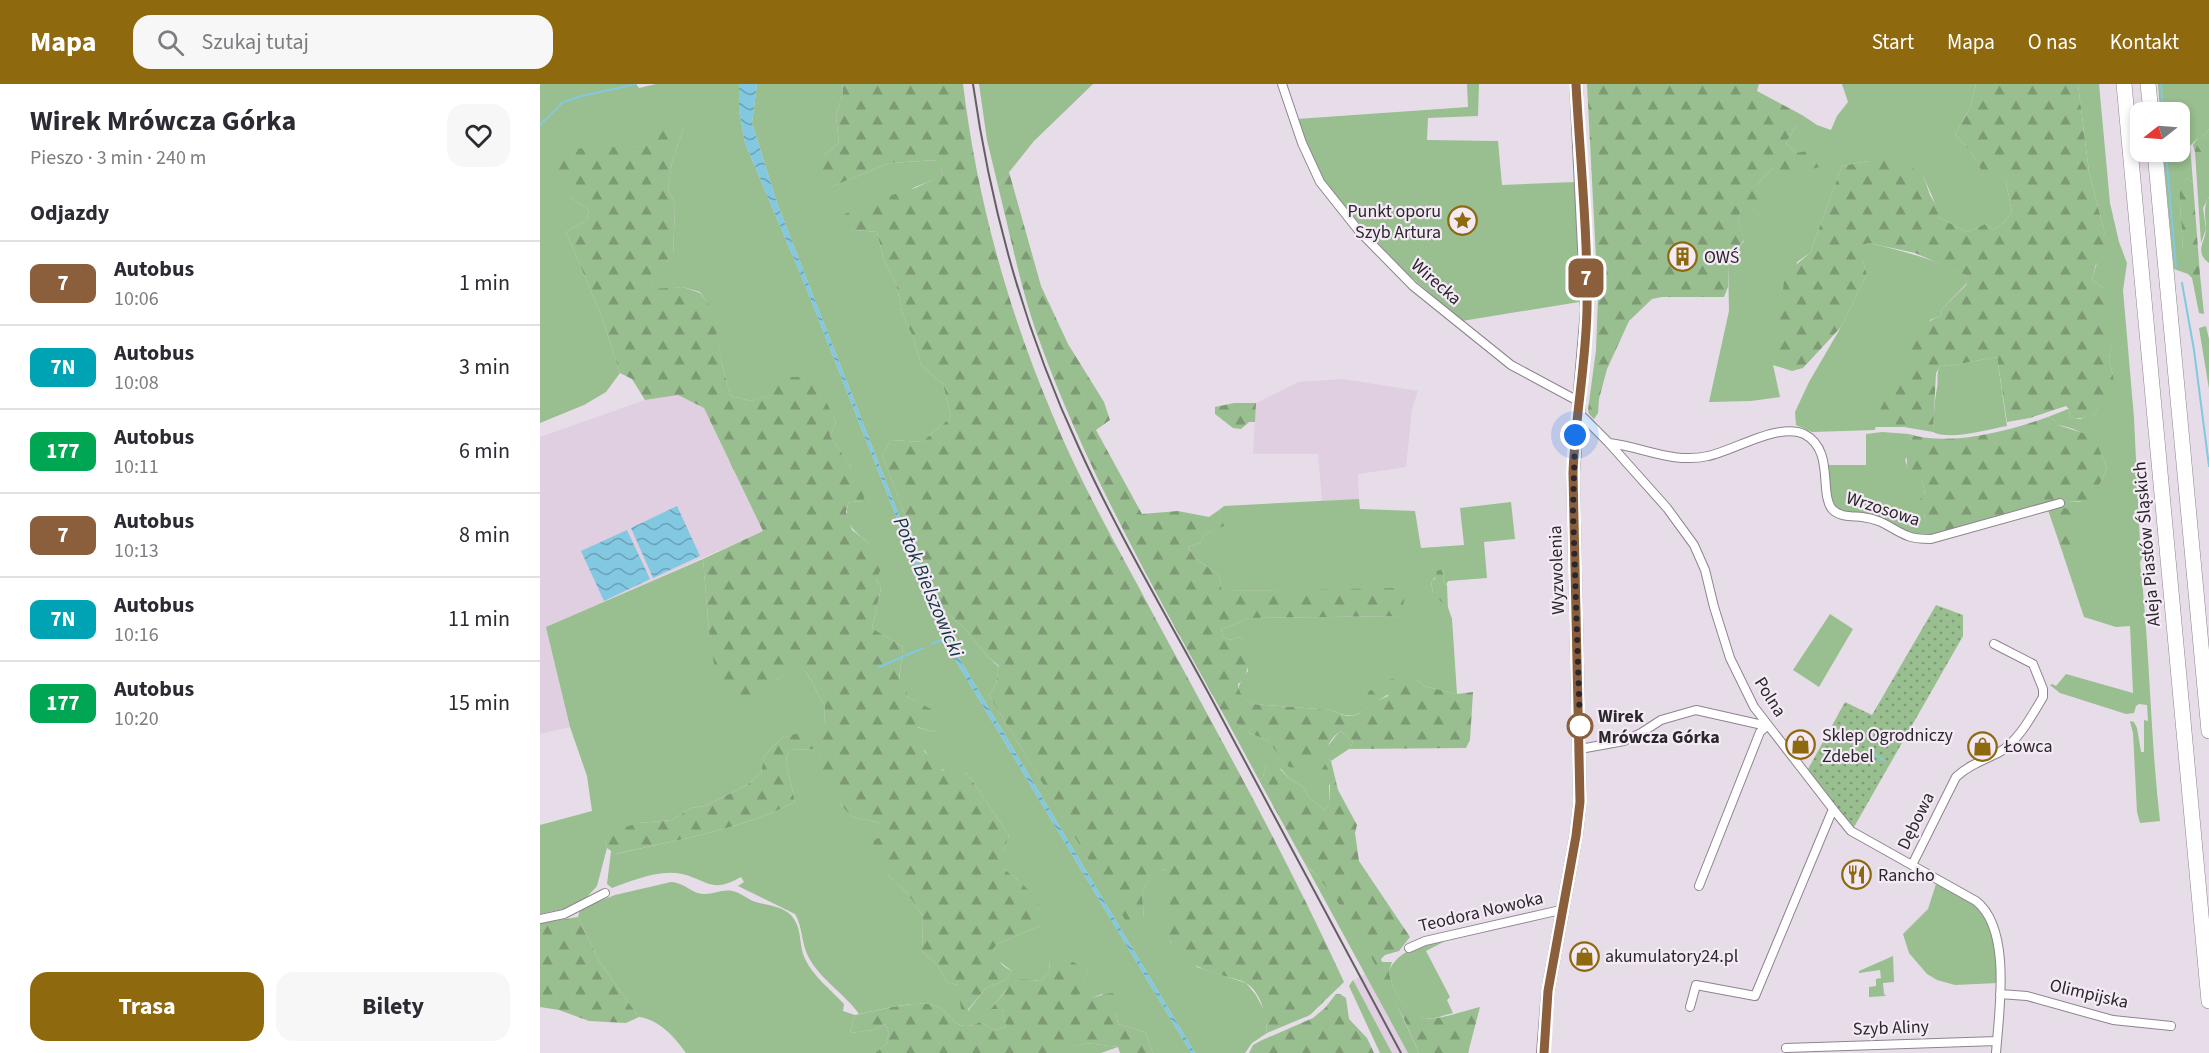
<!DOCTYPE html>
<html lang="pl">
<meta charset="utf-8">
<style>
body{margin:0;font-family:"Source Sans 3",sans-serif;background:#f7f7f7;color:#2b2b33;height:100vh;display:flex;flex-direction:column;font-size:22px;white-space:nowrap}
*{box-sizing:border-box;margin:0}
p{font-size:20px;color:#7c7c81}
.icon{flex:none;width:33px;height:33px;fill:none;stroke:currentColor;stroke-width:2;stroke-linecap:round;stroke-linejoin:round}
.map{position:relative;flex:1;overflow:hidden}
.drawer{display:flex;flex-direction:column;background:#fff;width:540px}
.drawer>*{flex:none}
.badge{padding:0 12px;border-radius:9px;font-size:21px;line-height:39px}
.needle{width:39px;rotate:253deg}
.controls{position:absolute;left:1590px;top:18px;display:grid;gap:12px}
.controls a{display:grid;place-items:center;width:60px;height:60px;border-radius:12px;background:#fff;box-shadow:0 3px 9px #0003;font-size:30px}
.you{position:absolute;width:30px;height:30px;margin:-15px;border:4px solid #fff;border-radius:50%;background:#1a73e8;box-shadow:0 0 0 9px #1a73e833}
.map>.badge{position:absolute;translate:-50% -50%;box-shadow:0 0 0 3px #fff}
h2{padding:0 30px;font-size:22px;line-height:54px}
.round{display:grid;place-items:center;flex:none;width:63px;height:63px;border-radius:18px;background:#f7f7f7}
.headline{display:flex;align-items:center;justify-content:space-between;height:102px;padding:0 30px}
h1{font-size:28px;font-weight:700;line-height:45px}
.cta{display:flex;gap:12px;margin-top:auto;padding:12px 30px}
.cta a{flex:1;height:69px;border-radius:18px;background:#8f690e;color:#fff;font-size:24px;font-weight:700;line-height:69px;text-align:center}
.cta a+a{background:#f7f7f7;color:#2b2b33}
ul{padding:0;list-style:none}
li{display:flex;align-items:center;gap:18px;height:84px;padding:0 30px;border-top:2px solid #e1e1e2}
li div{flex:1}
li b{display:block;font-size:22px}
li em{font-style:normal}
li .badge{min-width:66px;font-weight:700;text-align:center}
header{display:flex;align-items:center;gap:36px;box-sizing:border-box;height:84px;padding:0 30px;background:#8f690e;color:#fff}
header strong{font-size:28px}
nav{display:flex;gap:33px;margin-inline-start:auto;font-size:21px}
.search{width:420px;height:54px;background:#f7f7f7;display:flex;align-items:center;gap:15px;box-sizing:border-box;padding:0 21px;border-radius:18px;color:#7c7c81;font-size:22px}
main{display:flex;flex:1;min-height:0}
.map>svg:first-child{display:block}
.built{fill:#dfcfe1}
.green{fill:#99be8f}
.forest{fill:url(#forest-firs)}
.park{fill:url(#park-dots)}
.water{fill:url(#water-waves)}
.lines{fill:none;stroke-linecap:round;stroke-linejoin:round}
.stream{stroke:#81c8e0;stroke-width:2}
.street-casing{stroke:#8e848f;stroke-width:10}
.secondary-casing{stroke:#8e848f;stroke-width:14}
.highway-casing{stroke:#8e848f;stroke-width:16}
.street{stroke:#fff;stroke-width:8}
.secondary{stroke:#fff;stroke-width:12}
.highway{stroke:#fff;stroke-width:15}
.rail{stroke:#645e65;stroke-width:2}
.line-casing{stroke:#fff;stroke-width:14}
.line{stroke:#8b5e3c;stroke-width:9}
.walk{stroke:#2b272c;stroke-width:6;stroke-dasharray:0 10.8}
.stop-dot{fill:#fff;stroke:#8b5e3c;stroke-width:3}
.labels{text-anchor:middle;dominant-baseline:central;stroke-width:4.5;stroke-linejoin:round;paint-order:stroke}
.poi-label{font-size:18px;fill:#2b272c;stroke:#f4eaf6;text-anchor:start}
.street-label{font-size:18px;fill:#2b272c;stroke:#f4eaf6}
.stop-label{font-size:18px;font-weight:bold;fill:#2b272c;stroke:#f4eaf6;text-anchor:start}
.water-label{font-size:20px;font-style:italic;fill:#11333d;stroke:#f4eaf6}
</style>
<header>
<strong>Mapa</strong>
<div class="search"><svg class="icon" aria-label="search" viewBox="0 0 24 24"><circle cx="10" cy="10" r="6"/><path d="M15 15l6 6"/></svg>Szukaj tutaj</div>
<nav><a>Start</a><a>Mapa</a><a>O nas</a><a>Kontakt</a></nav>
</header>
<main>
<section class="drawer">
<div class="headline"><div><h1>Wirek Mrówcza Górka</h1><p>Pieszo · 3 min · 240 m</p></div><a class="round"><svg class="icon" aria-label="heart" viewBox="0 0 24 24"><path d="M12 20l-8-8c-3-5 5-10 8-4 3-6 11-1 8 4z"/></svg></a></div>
<h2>Odjazdy</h2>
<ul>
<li><span class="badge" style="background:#8b5e3c;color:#fff">7</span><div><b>Autobus</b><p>10:06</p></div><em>1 min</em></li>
<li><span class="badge" style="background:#00a3b4;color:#fff">7N</span><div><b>Autobus</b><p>10:08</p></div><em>3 min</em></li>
<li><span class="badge" style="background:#00a651;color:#fff">177</span><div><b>Autobus</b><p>10:11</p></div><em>6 min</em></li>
<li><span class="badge" style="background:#8b5e3c;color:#fff">7</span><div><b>Autobus</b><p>10:13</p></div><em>8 min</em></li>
<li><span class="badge" style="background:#00a3b4;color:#fff">7N</span><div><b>Autobus</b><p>10:16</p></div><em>11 min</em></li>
<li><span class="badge" style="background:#00a651;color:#fff">177</span><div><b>Autobus</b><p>10:20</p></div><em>15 min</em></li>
</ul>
<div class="cta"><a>Trasa</a><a>Bilety</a></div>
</section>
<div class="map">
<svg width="1669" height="969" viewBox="0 0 1669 969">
<defs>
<pattern id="forest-firs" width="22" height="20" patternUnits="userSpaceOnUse" patternTransform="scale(1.5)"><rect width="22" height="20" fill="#99be8f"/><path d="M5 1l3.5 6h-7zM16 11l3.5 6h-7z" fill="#7d9a75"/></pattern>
<pattern id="park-dots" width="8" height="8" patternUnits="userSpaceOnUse" patternTransform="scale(1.5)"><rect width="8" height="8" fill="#99be8f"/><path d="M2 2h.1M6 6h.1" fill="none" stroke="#7d9a75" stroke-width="1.8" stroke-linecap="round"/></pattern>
<pattern id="water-waves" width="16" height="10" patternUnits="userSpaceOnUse" patternTransform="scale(1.5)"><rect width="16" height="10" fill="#81c8e0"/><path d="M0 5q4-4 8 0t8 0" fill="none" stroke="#6aa2b6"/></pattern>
</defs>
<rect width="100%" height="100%" fill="#e7dde8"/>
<path class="built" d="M803,295L878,307L872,325L866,383L818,390L819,415L782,417L778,370H713L716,319L758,298Z
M138,311L164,324L223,447L7,543L30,643L0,650V353L105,316Z
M825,890L868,969H852L813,896Z"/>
<path class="green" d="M0,0H96L99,4L116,0H199V26L205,59L265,201L407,562L651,969H613L605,948L578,940L576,929L562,910L547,916L537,915L548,887L523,878L509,877L510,887L501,897C471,893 469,902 452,924L462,925L466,943L455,946L440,938C411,953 412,922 388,920C368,918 339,926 319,930C305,910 281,896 269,874C261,860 263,843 255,830L198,802L204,798L201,793C171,810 168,796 142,790C119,785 92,797 72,804L67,800L71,767L76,770C135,756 200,746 255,718L246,677L249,666L276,665L301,721L312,733L341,739L347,751V790L367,809L383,832L382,867L398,882L407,898L418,901L428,927L446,904L466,896L472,887L457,876L453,865L459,859L500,842L478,796L463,784V769L469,751L426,688L420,696C396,683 388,674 374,650L377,643L393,648L396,646V628L366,612L359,596L363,563L332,544L341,504L336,495L329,459C314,447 302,439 309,417L324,418L311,383L290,352L296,338C287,319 279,306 263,293L232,311L211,317L191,312L183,285L171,224L160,208L143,203L113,206L110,188L133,173L135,121L128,105L132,78L143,45L98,62L66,65L30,113L49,126L47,136L26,148L63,236L80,289L66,308L44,321L0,339Z
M217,0H302L303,8L296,32L299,59L284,71L291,103L349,79L398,76L403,92L375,103L302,148L315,146L337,148L344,177L356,199L363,232L374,255L381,281L403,300L411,333L382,358L351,356L342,371L400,522L428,548L447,572L459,583L456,600L449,611L587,838L604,834L602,809L611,788L626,785V841L630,858L657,883L706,899L716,911L725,928L727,949L712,959L705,969H655L407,554L237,119L212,39Z
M439,0H553L494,57L458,102L447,56Z
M927,0H939L938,32L888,34L887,56L958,57L962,101L1035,98L1039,218L922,237L863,186L788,106L767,62L757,35L928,23Z
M1302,0H1436L1431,22L1415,50L1432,69L1445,92L1462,90L1466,98L1472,129L1462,140L1453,146L1445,140L1427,148L1398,133C1397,119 1388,105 1383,91L1328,77L1302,82L1270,169L1257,178L1233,281L1240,313L1211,317L1169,318L1189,227L1188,178L1204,157L1198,135L1204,118L1220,131L1218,99L1233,84L1256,69L1246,59L1262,31L1277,41L1291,46L1297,32L1308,18Z
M1538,0H1559L1570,119L1579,158L1587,179L1583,206L1594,334L1600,458L1605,468L1600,478C1610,564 1610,651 1620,737L1600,739L1597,728L1593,649L1590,637L1594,638L1597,644L1601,668H1604V636L1608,637L1607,621L1599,620L1596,622L1594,629L1586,630L1520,609L1510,601L1512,600L1516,602L1526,590L1593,609L1590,542L1576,543L1544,533L1523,470H1530L1522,423L1524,418H1540L1559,402L1567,384C1558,358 1546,346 1518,341L1514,336L1508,333L1528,325H1530L1529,333L1540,335L1555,330L1574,295L1569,276L1571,260L1563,204L1552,196L1565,150L1549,88Z
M1618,0H1669V45L1662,54H1658L1650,62L1653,99L1647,94L1639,106L1643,166L1658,193L1660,191L1664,230L1659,229L1652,194L1648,190L1634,185L1623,68H1640V28H1620Z
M1661,67L1669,68V113L1663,124L1666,145L1661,159L1655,68Z
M1329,159C1364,167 1393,175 1425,191L1427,199L1402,225L1401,232L1390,236C1384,249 1379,263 1373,276C1360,300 1339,318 1335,346L1272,348L1256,341L1255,328L1269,298L1301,243L1327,190L1323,178V161Z
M1666,242L1669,255V305L1659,244Z
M1457,273L1467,342C1448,345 1410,357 1393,348C1394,333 1394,319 1397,304C1399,295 1395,289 1401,281L1409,282Z
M1342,348L1369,350L1370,354L1376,359L1365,376L1369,387L1382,393L1385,411L1384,432L1394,452L1368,449L1352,439L1337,433L1302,429L1294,423L1291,413L1287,381H1326V350Z
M819,415L820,425L875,427L881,464L924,461L920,424L971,418L975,455L944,458L947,494L908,497L906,501L903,497L904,494L903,485L891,498L893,509H903L912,535L917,610L884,602L875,594L839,616L822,617L820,629C809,634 802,631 792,626L713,620C694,609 696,603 708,587L701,553L689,556L683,553L681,546L709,534L862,532L863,505L682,507L679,491L655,474L648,463L660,459L665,450L683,442L679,426L684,422Z
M163,475L169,547L237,596L258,578L267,589L285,623L284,642L242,654L224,672L221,689L207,701L165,722L151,724L132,736L99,739L65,756L67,764L57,802L47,813L28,824L0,830V741L52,727L47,692L30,643L6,543Z
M1290,530L1313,545L1279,603L1253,586Z
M691,634L709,649L727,656L750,683C762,676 776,670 788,661C794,656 795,651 801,647L813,658L809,665L791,677L789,675V720L784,726L768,712L764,703L751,696L741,685L726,681L723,693L719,696L686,635Z
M764,778C773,789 783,798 792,809C828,856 855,916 879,969H868Z
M131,798C144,798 153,811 165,810C174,810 183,805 192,807C199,808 206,814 213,817C226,822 245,821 254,835C262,846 259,863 265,875C273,892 291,906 304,920L303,927L315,931L310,949L333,946L345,940L349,949L346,960L335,969H146C135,953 118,935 99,933L59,877L38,833L40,825L75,811Z
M1396,800L1412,807L1443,826L1455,858L1458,899L1415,901L1397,896L1387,890L1369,869L1363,850L1388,825Z
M913,853L886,867L910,913L907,916L913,929C904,931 894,936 885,934C866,930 851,905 849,887C859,863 890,859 913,853Z
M1353,872L1354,898L1343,899L1344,910L1346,912L1329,913V903L1336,902V895L1341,894L1340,886L1319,889V887Z
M813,896L852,969H840L809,902Z
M547,959L578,963L561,969H524V965Z"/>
<path class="forest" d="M302,0H423C437,115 468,226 513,332C541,401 579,465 613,530C679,652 747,773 804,898L770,931L727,949C726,932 722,909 706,899C701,896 694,895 688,893C666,886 643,881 631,859C621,841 627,805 625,785L611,789L602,809L604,834L598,838L587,839L449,611L456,600L459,582L447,572L428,548L400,522L342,371L351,356L382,358L411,333L403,300L381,281L374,255L363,232L356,199L344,177L337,148L315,146L302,149L295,135L332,117L375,104L403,91L397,76L349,79L291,103L281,86L284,71L299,59L296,32L303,8Z
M1047,0H1219L1217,7L1262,31L1246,59L1256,69L1268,67L1279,83L1249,92L1233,84L1218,99L1227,116L1220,131L1204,119L1198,135L1204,156L1188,178V203L1184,213H1122L1112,215L1089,237L1067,285L1059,315L1058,329L1054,335L1049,330L1048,326L1056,266L1058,213Z
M1436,0H1538L1549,88L1565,150L1563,174L1556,180L1552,196L1563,204L1569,216L1571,260L1569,276L1574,295V305L1567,318L1559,323L1555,330C1545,335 1539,335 1529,333L1530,326L1526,322L1490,334L1467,338L1457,273L1409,282L1401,281L1396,289L1393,348L1364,343H1335C1339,318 1359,297 1372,277L1367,269C1376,249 1379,240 1401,232L1402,225L1427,200L1425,191L1375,169L1329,159L1323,161V178L1327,190L1301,243L1263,284L1252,287L1233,281L1245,190L1270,169L1302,82L1328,77L1332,71L1359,76L1383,91L1390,111L1398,125V133L1427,148L1445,140L1453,146L1462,140L1472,129L1466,98L1462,91L1445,93L1432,69L1415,50L1431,22Z
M116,34L143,45L132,78L128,105L135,121L133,173L111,188L113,205L143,203L160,209L172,224L183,285L191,312L211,317L231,311L243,293H263L275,302L289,304L286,317L296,338L290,352C304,373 321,393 325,418L309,417L306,428L312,446L329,459L341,485L336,495L341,504L332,544L363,563L359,595L369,600L366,612L397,628L400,634L396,646L393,648L378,643L374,650L386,658L384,667L389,672L397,670L403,673L402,686L413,689L420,695L426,688L469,751L463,769V784C479,797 510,819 500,842L459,859L453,865C457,876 461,882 472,887L466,896L446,904L427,927L421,925L418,901L407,898L398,882L382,867L383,832L367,809L347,790L332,767L334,756L346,751L341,739L312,733L301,721L291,701L276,679V665L249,666L246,677L255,718C200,746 135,756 75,770L67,764L65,756L71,747L99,739L132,736L151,724L165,722L207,701L221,689L224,672L242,654L284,641L285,623L267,589L258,579L237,596L229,614H218L206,622L179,613L169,547L163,475L223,447L164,324L138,311L105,316L92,295L80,289L63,236L26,148L47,136L49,126L30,113L4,81L27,65L98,62Z
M1669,45V68H1655L1653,61L1658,54H1662Z
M469,88L501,202L528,260L564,318L570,336L556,346L602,430L638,427L669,433L679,426L684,442L665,450L660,459L648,463L655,474L679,491L682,507L863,504C866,514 862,522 863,532L709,534L681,546L683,553L689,556L701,553C705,567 714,590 698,600C699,610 704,615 713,620L792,626C802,631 809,635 820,629L822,608L832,606L839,616L848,612L849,596L861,592L875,594L884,602L917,610L933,608L930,656L926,664L809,665L813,658L801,647C792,652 787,663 782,671C779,676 771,680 767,685L749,683L727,656L709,649L691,635H686C619,515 548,390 501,261C482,211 471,154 458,102Z
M1647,94L1653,99L1660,191L1658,193H1654L1643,166L1639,106L1641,98Z
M1669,113V179C1654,168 1665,159 1666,145C1666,132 1662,125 1669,113Z
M694,319H716L715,338H709L701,345L693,344L675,330V323Z
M1508,333L1514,336L1518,341L1543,349L1557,360L1567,384L1559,402L1560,411L1554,417L1524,418L1522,423L1530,426L1538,456L1530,470H1523L1508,426L1394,452L1387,443L1383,426L1379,424V416L1385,411L1382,394L1378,392L1370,395L1368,392L1366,367L1375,359L1370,354L1369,350C1410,363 1468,347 1508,333Z
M903,485L904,494L903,497L906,501L907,500L908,527L906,521L899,516L903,510L893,509L891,497L895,495L897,487Z
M788,675L791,677L798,706L817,741L815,749L819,777L870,853L859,867L845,871L841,875L842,878H852L849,887C851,905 866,929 885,934C898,937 926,926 940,923L928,969H879L863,933L821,854L791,808L764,778L719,696L723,693L726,681L733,678L751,696L764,703L768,712L784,726L789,720L790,701L780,697L781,687Z
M38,833L59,877L99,933L86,939L49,937L19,926L0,923V839Z
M521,869L524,878H533L548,887L538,915C550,916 561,910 574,909L580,917L576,929L578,940L605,948L613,969H580L578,963L547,959L525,965L524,969H335L346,960L349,949L345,940L333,946L310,949L315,931C335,927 368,918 388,920C412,922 411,953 440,938L455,946L466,943L462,925H451L470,901L482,895L501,897L510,887L509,877L511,871Z
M796,910H800L806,914L809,935L827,954L834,969H709L713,961L720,957L773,934L785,924Z"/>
<path class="park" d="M1396,521L1423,531V552L1314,743L1267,687L1305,618L1332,631Z"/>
<path class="water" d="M199,0H217L212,39L237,119L407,554L655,969H651L407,562L265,201L205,59L199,26Z
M137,422L160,472L113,494L91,444Z
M87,446L110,495L64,517L41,467Z"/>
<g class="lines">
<path class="stream" d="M1621,0L1623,28
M0,41L23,18L42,12L96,0
M1626,68L1636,183
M1642,199L1654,266L1669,382
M392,560L405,554
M339,583L383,564
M1329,667L1345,677"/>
<defs>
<path id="street" d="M742,0L762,59L780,98L819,147L873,202L971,281L1038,317
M1038,328L1069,359L1127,424L1154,461L1165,486L1174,523L1190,574L1214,623L1293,725L1311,747L1436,817C1472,845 1459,928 1456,969
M1069,359C1103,363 1133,380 1168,372C1193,367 1239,338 1264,350C1295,366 1279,409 1292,425C1299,433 1312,432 1322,433C1345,436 1350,445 1368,452C1375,455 1383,455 1391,455L1520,419
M1040,665L1084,657L1101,649L1121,636L1156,626L1227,642
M1372,781L1416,693C1429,681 1442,677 1458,669C1478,658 1491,633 1503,613V605L1493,580L1454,560
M1159,802L1220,648L1227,642
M0,835L24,830L65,809
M869,864L885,857L1016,827H1022
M1460,910L1487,912L1573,936L1631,942
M1150,923L1156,901L1215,912L1293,725
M1246,964L1457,957"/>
<path id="secondary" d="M1003,969L1008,907L1036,752L1040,718L1033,389L1047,226L1036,0"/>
<path id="highway" d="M1584,0L1669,917
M1608,0L1611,28
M1615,68L1669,647"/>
</defs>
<use href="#street" class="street-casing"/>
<use href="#secondary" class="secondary-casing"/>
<use href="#highway" class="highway-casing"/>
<use href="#street" class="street"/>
<use href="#secondary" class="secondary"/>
<use href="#highway" class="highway"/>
<path class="rail" d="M433,0C451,126 485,248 539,364C577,448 625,529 669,610C733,730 797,849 861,969"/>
</g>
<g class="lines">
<defs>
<path id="line" d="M1004,969L1008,907L1036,752L1040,718L1033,389C1035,334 1046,280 1047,225C1048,150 1040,75 1036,0"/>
</defs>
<use href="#line" class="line-casing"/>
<use href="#line" class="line"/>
<path class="walk" d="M1035,351L1033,427L1040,642"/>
</g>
<defs>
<symbol id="sight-ring" viewBox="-11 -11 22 22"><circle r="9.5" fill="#f4eaf6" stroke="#8f690e" stroke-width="1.5"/><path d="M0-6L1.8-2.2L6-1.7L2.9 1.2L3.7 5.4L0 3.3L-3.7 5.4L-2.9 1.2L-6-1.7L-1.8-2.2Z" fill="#8f690e"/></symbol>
<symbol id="building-ring" viewBox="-11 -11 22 22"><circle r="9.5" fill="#f4eaf6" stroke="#8f690e" stroke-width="1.5"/><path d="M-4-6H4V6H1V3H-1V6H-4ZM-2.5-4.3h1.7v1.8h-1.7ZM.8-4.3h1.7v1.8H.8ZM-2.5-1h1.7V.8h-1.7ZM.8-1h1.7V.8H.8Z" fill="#8f690e"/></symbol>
<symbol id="shop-ring" viewBox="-11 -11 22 22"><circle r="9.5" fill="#f4eaf6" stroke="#8f690e" stroke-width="1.5"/><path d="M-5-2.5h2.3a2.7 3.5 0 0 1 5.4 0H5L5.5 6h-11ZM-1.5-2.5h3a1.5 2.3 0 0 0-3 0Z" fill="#8f690e"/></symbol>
<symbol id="restaurant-ring" viewBox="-11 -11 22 22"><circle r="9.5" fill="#f4eaf6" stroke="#8f690e" stroke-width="1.5"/><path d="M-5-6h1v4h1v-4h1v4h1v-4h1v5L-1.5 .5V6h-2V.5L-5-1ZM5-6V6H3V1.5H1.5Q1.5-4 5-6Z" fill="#8f690e"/></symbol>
</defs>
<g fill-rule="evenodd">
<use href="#sight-ring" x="906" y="120" width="33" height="33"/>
<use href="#building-ring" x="1126" y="156" width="33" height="33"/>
<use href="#shop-ring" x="1244" y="644" width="33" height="33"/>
<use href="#shop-ring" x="1426" y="646" width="33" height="33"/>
<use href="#restaurant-ring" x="1300" y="774" width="33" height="33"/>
<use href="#shop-ring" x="1028" y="856" width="33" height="33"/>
</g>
<circle class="stop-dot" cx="1040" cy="642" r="12"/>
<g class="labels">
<g class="poi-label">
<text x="901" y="127" text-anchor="end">Punkt oporu<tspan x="901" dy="21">Szyb Artura</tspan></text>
<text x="1164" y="173">OWŚ</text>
<text x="1282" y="651">Sklep Ogrodniczy<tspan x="1282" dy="21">Zdebel</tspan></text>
<text x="1464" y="662">Łowca</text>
<text x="1338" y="791">Rancho</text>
<text x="1065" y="872">akumulatory24.pl</text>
</g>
<g class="street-label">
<text transform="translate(896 198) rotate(41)">Wirecka</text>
<text transform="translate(1343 425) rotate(18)">Wrzosowa</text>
<text transform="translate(1607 460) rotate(-95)">Aleja Piastów Śląskich</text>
<text transform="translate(1017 486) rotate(-92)">Wyzwolenia</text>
<text transform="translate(1230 613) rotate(58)">Polna</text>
<text transform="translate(1376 737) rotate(-64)">Dębowa</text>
<text transform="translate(941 828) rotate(-13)">Teodora Nowoka</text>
<text transform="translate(1549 910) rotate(13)">Olimpijska</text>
<text transform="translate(1351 944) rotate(-2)">Szyb Aliny</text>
</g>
<g class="stop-label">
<text x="1058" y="632">Wirek<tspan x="1058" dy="21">Mrówcza Górka</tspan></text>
</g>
<g class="water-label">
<text transform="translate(388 503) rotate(67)">Potok Bielszowicki</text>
</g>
</g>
</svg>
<div class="controls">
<a><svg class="needle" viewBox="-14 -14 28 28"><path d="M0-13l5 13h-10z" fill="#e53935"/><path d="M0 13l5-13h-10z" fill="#7c7c81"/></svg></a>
</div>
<div class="you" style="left:1035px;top:351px"></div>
<b class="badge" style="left:1046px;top:194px;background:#8b5e3c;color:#fff">7</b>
</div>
</main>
